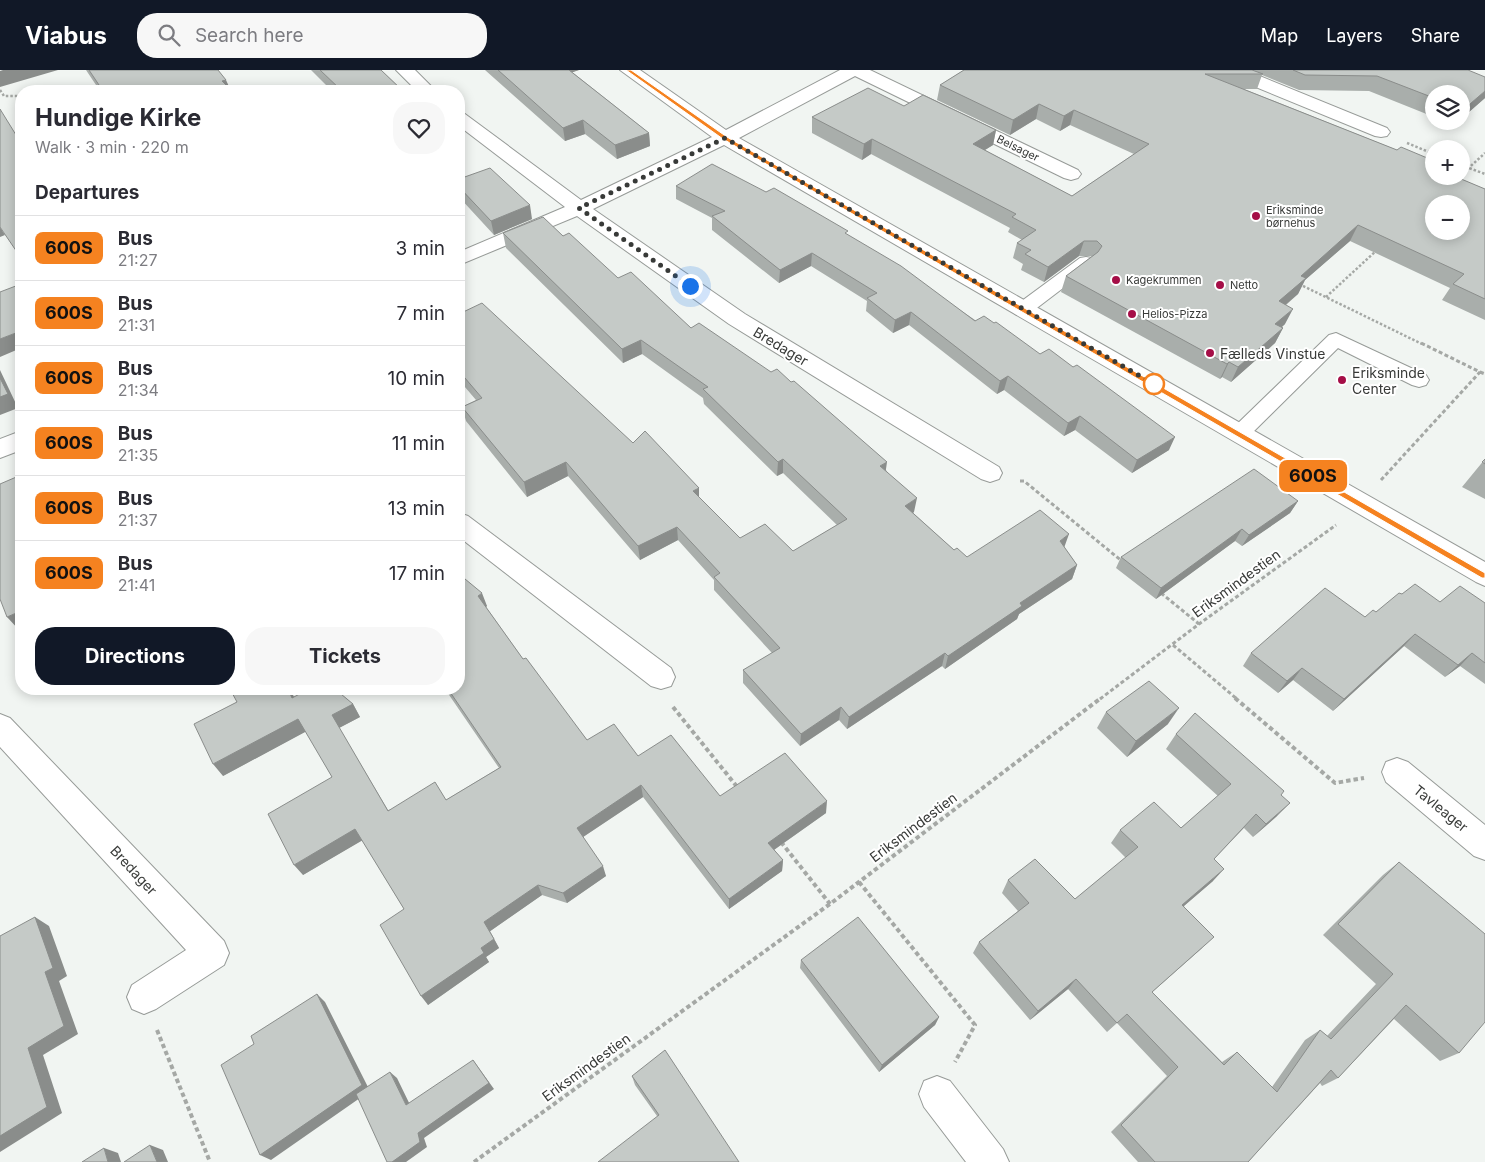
<!DOCTYPE html>
<meta charset="utf-8">
<style>
body{margin:0;font-family:Inter,sans-serif;background:#f7f7f7;color:#2b2b33;height:100vh;display:flex;flex-direction:column;font-size:19px;white-space:nowrap}
*{box-sizing:border-box;margin:0}
p{font-size:16px;color:#7c7c81}
.icon{flex:none;width:28px;height:28px;fill:none;stroke:currentColor;stroke-width:2;stroke-linecap:round;stroke-linejoin:round}
.map{position:relative;flex:1;overflow:hidden}
.details{position:absolute;left:15px;top:15px;width:450px;height:610px;display:flex;flex-direction:column;background:#fff;border-radius:20px;box-shadow:0 2px 12px #0003}
.details>*{flex:none}
.badge{padding:0 10px;border-radius:8px;font-size:18px;line-height:32px}
.tools{position:absolute;left:1425px;top:15px;display:grid;gap:10px}
.tools a{display:grid;place-items:center;width:45px;height:45px;border-radius:50%;background:#fff;box-shadow:0 2px 12px #0003;font-size:25px}
.you{position:absolute;width:25px;height:25px;margin:-12px;border:4px solid #fff;border-radius:50%;background:#1a73e8;box-shadow:0 0 0 8px #1a73e833}
.map>.badge{position:absolute;translate:-50% -50%;box-shadow:0 0 0 2px #fff}
h2{padding:0 20px;font-size:19px;line-height:45px}
.round{display:grid;place-items:center;flex:none;width:52px;height:52px;border-radius:20px;background:#f7f7f7}
.summary{display:flex;align-items:center;justify-content:space-between;height:85px;padding:0 20px}
h1{font-size:24px;font-weight:700;line-height:38px}
.button{display:flex;gap:10px;margin-top:auto;padding:10px 20px}
.button a{flex:1;height:58px;border-radius:20px;background:#111827;color:#fff;font-size:20px;font-weight:700;line-height:58px;text-align:center}
.button a+a{background:#f7f7f7;color:#2b2b33}
ul{padding:0;list-style:none}
li{display:flex;align-items:center;gap:15px;height:65px;padding:0 20px;border-top:1px solid #e1e1e2}
li div{flex:1}
li b{display:block;font-size:19px}
li em{font-style:normal}
li .badge{min-width:55px;font-weight:700;text-align:center}
header{display:flex;align-items:center;gap:30px;box-sizing:border-box;height:70px;padding:0 25px;background:#111827;color:#fff}
header strong{font-size:24px}
nav{display:flex;gap:28px;margin-inline-start:auto;font-size:18px}
.search{width:350px;height:45px;background:#f7f7f7;display:flex;align-items:center;gap:12px;box-sizing:border-box;padding:0 18px;border-radius:20px;color:#7c7c81;font-size:19px}
.map>svg:first-child{display:block}
.lines{fill:none;stroke-linecap:round;stroke-linejoin:round}
.service-casing{stroke:#979b98;stroke-width:2}
.minor-casing{stroke:#979b98;stroke-width:2}
.path-far2{stroke:#a5a8a5;stroke-width:2.5;stroke-dasharray:2.5 2;stroke-linecap:butt}
.path-far1{stroke:#a5a8a5;stroke-width:3;stroke-dasharray:4 2.5;stroke-linecap:butt}
.path{stroke:#a5a8a5;stroke-width:4;stroke-dasharray:4.5 3;stroke-linecap:butt}
.service{fill:#fff;fill-rule:evenodd}
.minor{fill:#fff;fill-rule:evenodd}
.wall{fill:#a9aeab}
.shaded-wall{fill:#8a8d8b}
.building{fill:#c5cac7;stroke:#8a8d8b;fill-rule:evenodd}
.line{fill:#f58220;stroke:#fff}
.walk{stroke:#383a38;stroke-width:5;stroke-dasharray:0 9}
.poi-dot{fill:#a50e47;stroke:#fff;stroke-width:2}
.stop-dot{fill:#fff;stroke:#f58220;stroke-width:2.5}
.labels{text-anchor:middle;dominant-baseline:central;stroke-width:4;stroke-linejoin:round;paint-order:stroke}
.far-street-label{font-size:11px;fill:#383a38;stroke:#fff}
.far-poi-label{font-size:11px;fill:#383a38;stroke:#fff;text-anchor:start}
.street-label{font-size:14px;fill:#383a38;stroke:#fff}
.poi-label{font-size:14px;fill:#383a38;stroke:#fff;text-anchor:start}
</style>
<header>
<strong>Viabus</strong>
<div class="search"><svg class="icon" aria-label="search" viewBox="0 0 24 24"><circle cx="10" cy="10" r="6"/><path d="M15 15l6 6"/></svg>Search here</div>
<nav><a>Map</a><a>Layers</a><a>Share</a></nav>
</header>
<div class="map">
<svg width="1485" height="1092" viewBox="0 0 1485 1092">
<rect width="100%" height="100%" fill="#f1f5f2"/>
<g class="lines">
<defs>
<path id="service" d="M1086,187L1092,188L1095,192L1092,196L1029,244L1022,246L1015,244L1013,240L1015,236L1080,188Z
M1336,263L1426,305L1429,310L1426,315L1419,317L1412,315L1338,278L1247,368L1240,370L1233,368L1230,363L1233,358L1329,265Z"/>
<path id="minor" d="M396,0H415L436,21H417Z
M620,0H640L726,60L840,0H870L1078,100L1081,104L1078,108L1071,110L1064,108L855,6L739,68L1485,492V516L1476,512L724,75L593,139L745,244L999,397L1002,403L999,409L990,412L981,409L729,254L577,146L459,195V182L565,137L459,56V43L465,44L581,130L712,67Z
M1221,0H1245L1387,58L1390,62L1387,66L1381,67L1375,66L1224,4Z
M21,361V380L0,388V369Z
M459,443L468,446L671,598L675,607L671,616L661,619L651,616L459,467Z
M0,644L10,648L224,871L229,883L224,895L156,939L144,944L132,939L127,927L132,915L186,880L0,677Z
M1397,688L1408,692L1485,755V790L1474,786L1386,712L1382,702L1386,692Z
M937,1006L950,1011L1003,1079L1009,1092H966L924,1037L919,1024L924,1011Z"/>
</defs>
<use href="#service" class="service-casing"/>
<use href="#minor" class="minor-casing"/>
<path class="path-far2" d="M0,20L4,26H21
M1407,73L1434,84
M1461,95L1485,104
M1461,105L1485,83
M1299,214L1422,274
M1326,227L1377,180"/>
<path class="path-far1" d="M1480,302L1485,304
M1381,410L1480,302L1419,272
M1020,411H1024L1123,492
M1161,523L1199,554
M1173,575L1237,629
M1100,629L1199,554L1336,455"/>
<path class="path" d="M1235,628L1335,713L1364,708
M673,637L738,718
M781,772L830,834
M859,812L975,955L955,992
M157,960L210,1092
M474,1092L830,834L1101,628"/>
<use href="#service" class="service"/>
<use href="#minor" class="minor"/>
</g>
<path class="wall" d="M86,0H218L232,21H100Z
M311,0H381L403,21H332Z
M485,0H579L572,2L649,63L650,76L617,89L585,64L565,71Z
M964,0H1468L1485,28L1461,49V24H1434V47L1369,21L1299,20L1262,5L1257,19H1244L1397,80L1432,90L1429,96L1485,119V250L1442,230L1450,218L1350,171L1305,210L1298,224L1286,235L1285,254L1282,257L1283,258L1275,273L1231,312L1222,307L1220,309L1061,222L1066,206L1092,186H1079L1044,212L1021,200L1023,194L1013,188L1017,173L1022,170L1008,162L1010,158L871,84L862,90L812,63V47L904,36L996,60L993,75L985,80L1072,126L1134,84L1070,55L1060,61L1036,49L1010,65L937,30L940,15Z
M1445,51H1458L1454,55Z
M459,109L532,149L494,165L459,127Z
M676,116L848,165L1169,380L1132,403L1075,360L1064,366L1004,320L997,324L909,255L893,263L866,241L867,231L811,196L779,213L712,160V148L676,129Z
M503,163L563,166L618,208L691,258L886,400L914,442L913,443L954,480L967,487L1064,477L1077,495L1072,509L1019,544L1017,549L945,599L942,596L847,659L839,650L800,676L743,613V600L772,583L714,520V510L678,470L640,490L568,406L527,427L466,351L462,337L476,330L459,310V244L633,373L699,418V428L740,468L793,481L837,455L783,403L777,406L704,334L703,328L642,284L623,293L506,178Z
M1485,389V429L1462,417Z
M1298,431L1290,443L1242,476L1235,471L1156,529L1116,498L1121,487Z
M459,504L487,536L486,537L523,589L587,670L638,686L720,726L826,743L774,780L783,790L782,801L729,839L643,727L583,767L606,806L567,833L542,825L490,861L499,878L486,887L489,892L428,935L404,839L362,770L303,805L332,707L306,661L223,706L237,632L290,619L294,627L353,634L360,647L339,658L388,740L446,730L499,698L445,619H459Z
M1402,524L1440,532L1485,533V614L1460,596L1445,607L1404,576L1333,641L1293,610L1278,623L1243,596L1251,583L1365,547L1376,542Z
M1106,642L1168,654L1127,687L1097,658Z
M1176,664L1281,725L1277,746L1253,767L1244,758L1214,789L1213,811L1184,836L1202,878L1152,922L1222,992L1237,982L1272,1017L1305,970L1320,960L1327,966L1376,914L1323,865L1383,805L1399,792L1459,983L1440,991L1394,949L1338,1008L1322,1016L1320,1013L1248,1092H1138L1111,1062L1167,1006L1117,953L1107,962L1068,919L1030,950L973,883L979,872L1018,841L1002,823L1008,810L1075,829L1126,788L1111,773L1120,760L1181,758L1218,726L1166,679Z
M801,890L939,947L935,955L879,1002L800,898Z
M632,1006L739,1092L657,1046L635,1015Z"/>
<path class="shaded-wall" d="M3,0H58L0,17V1Z
M561,0H579L562,6Z
M226,10L231,21L222,11Z
M1485,21V28L1461,49V42L1463,40Z
M1039,34L1036,49L1010,65L1013,50Z
M1074,40L1070,55L1060,61L1064,46Z
M583,50L585,64L565,71L563,58Z
M996,60L993,75L970,89L973,74Z
M649,63L650,76L617,89L615,75Z
M872,69L871,84L862,90L864,74Z
M530,135L532,149L494,165L491,151Z
M1358,155L1350,171L1305,210L1298,224L1271,247L1279,231L1301,206Z
M0,157L5,165L0,167Z
M1084,171L1079,186L1044,212L1048,197Z
M812,183L811,196L779,213L780,200Z
M1293,239L1285,254L1268,269L1275,254Z
M911,242L909,255L893,263L895,250Z
M1283,258L1275,273L1231,312L1238,297Z
M21,261V278L0,287V269Z
M641,270L642,284L623,293L622,279Z
M1229,292L1222,307L1220,309L1227,294Z
M0,300L18,338L0,345Z
M1008,306L1004,320L997,324L1000,311Z
M1080,346L1075,360L1064,366L1068,353Z
M1175,367L1169,380L1132,403L1137,390Z
M783,389V403L777,406L778,392Z
M566,392L568,406L527,427L524,412Z
M887,392L885,406L880,396Z
M699,418V432L693,421Z
M917,428L914,442L902,450L905,436Z
M1298,431L1290,443L1242,476L1249,465Z
M677,457L678,470L640,490L638,476Z
M1242,459L1235,471L1156,529L1161,518Z
M1069,464L1064,478L1060,471Z
M1077,495L1072,509L1019,544L1017,549L945,599L948,586L1020,533Z
M482,523L487,536L483,540L478,526Z
M21,541V560L20,561L7,547Z
M1415,564L1404,576L1333,641L1344,629Z
M945,583L942,596L847,659L849,647Z
M1472,583L1460,596L1445,607L1458,595Z
M1302,598L1293,610L1278,623L1287,611Z
M288,619H290L300,640L292,628Z
M353,634L360,647L339,658L332,645Z
M841,637L839,650L800,676L801,664Z
M1179,638L1168,654L1127,687L1136,671Z
M298,649L307,661L223,706L213,694Z
M641,715L643,727L580,769L577,758Z
M827,731L826,743L768,784V773Z
M1290,733L1277,746L1253,767L1266,754Z
M355,759L363,770L303,805L294,795Z
M783,790L782,801L729,839V829Z
M603,796L606,806L567,833L563,823Z
M1224,799L1213,811L1171,847L1182,835Z
M538,815L542,825L489,862L484,852Z
M35,847L49,856L67,906L59,911L78,964L43,985L62,1043L0,1082V1066L45,902Z
M1214,867L1202,878L1141,932L1152,922Z
M494,869L499,878L486,887L489,892L428,935L421,926L481,878Z
M1076,909L1068,919L1030,950L1038,941Z
M317,924L325,932L370,1021L271,1090L260,1085Z
M939,947L935,955L879,1002L882,995Z
M473,990L494,1019L424,1068L427,1077L406,1092H392L418,1063Z
M390,1002L397,1008L413,1041L406,1035Z
M150,1075L163,1080L168,1092H157Z
M104,1078L118,1083L121,1092H108Z"/>
<path class="building" d="M89,0H218L226,10L222,11L232,21H103Z
M320,0H381L403,21H342Z
M498,0H569L649,63L615,75L583,50L563,58Z
M964,0H1252L1263,4H1205L1397,80L1401,77L1432,90L1426,95L1434,98V106H1454L1485,119V229L1453,214L1464,204L1358,155L1301,206L1306,208L1279,231L1293,239L1275,254L1283,258L1238,297L1229,292L1227,294L1066,206L1098,182L1102,176L1097,171H1084L1048,197L1025,184L1031,180L1017,173L1036,160L1012,147L1016,144L872,69L864,74L812,47L868,18L904,36L923,25L996,60L973,74L1072,126L1149,74L1074,40L1064,46L1039,34L1013,50L940,15ZM1434,134H1461V161H1434Z
M1293,0H1468L1485,7V21L1463,40L1461,39V24H1434V28L1377,6L1305,5Z
M0,39L21,73V188L0,157Z
M712,94L766,122L774,118L848,161L845,163L901,196L975,251L984,246L994,253L996,252L1040,284L1049,279L1073,297L1077,295L1175,367L1137,390L1080,346L1068,353L1008,306L1000,311L911,242L895,250L867,228L877,223L812,183L780,200L712,146L725,141L676,116Z
M490,98L530,135L491,151L459,117V109Z
M543,147L563,166L569,163L618,208L631,202L691,258L699,253L771,302L777,299L791,312L794,311L887,392L880,396L917,428L905,436L954,480L957,478L967,487L1040,440L1069,464L1060,471L1077,495L1020,533L1022,536L948,586L945,583L849,647L841,637L801,664L743,600L780,578L714,507L720,503L677,457L638,476L566,392L524,412L462,337L482,328L459,301V244L482,233L633,373L645,361L699,418L693,421L740,468L765,454L793,481L847,449L783,389L778,392L703,319L708,317L641,270L622,279L503,163Z
M21,214V261L0,269V222Z
M0,308L8,324L0,327Z
M1485,389V394L1482,392Z
M1254,399L1298,431L1249,465L1242,459L1161,518L1121,487Z
M21,405V541L7,547L0,529V414Z
M459,504L482,523L478,526L523,589L526,588L587,670L614,654L638,686L671,665L720,726L785,683L827,731L768,773L783,790L729,829L641,715L577,758L603,796L563,823L538,815L484,852L494,869L481,878L484,883L421,926L380,855L404,839L355,759L294,795L268,744L332,707L298,649L213,694L194,654L237,632L230,619H288L292,628L309,619H335L353,634L332,645L388,741L435,712L446,730L501,697L448,619H459Z
M1415,514L1440,532L1460,516L1485,533V593L1472,583L1458,595L1415,564L1344,629L1302,598L1287,611L1251,583L1325,518L1365,547L1373,540L1376,542L1399,523L1402,524Z
M1149,611L1179,638L1136,671L1106,642Z
M1195,643L1284,721L1281,725L1290,733L1266,754L1256,744L1214,789L1224,799L1182,835L1214,867L1152,922L1224,995L1237,982L1277,1022L1320,960L1331,969L1393,904L1338,854L1399,792L1485,864V952L1459,983L1406,935L1338,1008L1331,1000L1248,1092H1155L1121,1055L1178,997L1127,944L1117,953L1076,909L1038,941L979,872L1029,833L1008,810L1035,789L1075,829L1138,777L1120,760L1154,732L1181,758L1231,714L1176,664Z
M35,847L53,898L45,902L64,956L28,978L47,1037L0,1066V866Z
M858,847L939,947L882,995L801,890Z
M317,924L362,1015L260,1085L221,995L254,974L251,966Z
M665,980L739,1092H598L659,1045L632,1006Z
M473,990L489,1013L418,1063L420,1072L392,1092H387L356,1024L390,1002L406,1035Z
M150,1075L157,1092H124Z
M104,1078L108,1092H82Z"/>
<path class="line" d="M626,0H631L727,67L1485,503V508H1482L723,69Z"/>
<g class="lines">
<path class="walk" d="M690,216L579,138L725,68L1154,314"/>
</g>
<g class="poi-dot">
<circle cx="1256" cy="146" r="5"/>
<circle cx="1116" cy="210" r="5"/>
<circle cx="1220" cy="215" r="5"/>
<circle cx="1132" cy="244" r="5"/>
<circle cx="1210" cy="283" r="5"/>
<circle cx="1342" cy="310" r="5"/>
</g>
<circle class="stop-dot" cx="1154" cy="314" r="10"/>
<g class="labels">
<g class="far-street-label">
<text transform="translate(1018 78) rotate(26)">Belsager</text>
</g>
<g class="far-poi-label">
<text x="1266" y="140">Eriksminde<tspan x="1266" dy="13">børnehus</tspan></text>
<text x="1126" y="210">Kagekrummen</text>
<text x="1230" y="215">Netto</text>
<text x="1142" y="244">Helios-Pizza</text>
</g>
<g class="street-label">
<text transform="translate(781 276) rotate(31)">Bredager</text>
<text transform="translate(1236 513) rotate(-36)">Eriksmindestien</text>
<text transform="translate(1441 738) rotate(39)">Tavleager</text>
<text transform="translate(913 757) rotate(-37)">Eriksmindestien</text>
<text transform="translate(134 800) rotate(47)">Bredager</text>
<text transform="translate(586 997) rotate(-36)">Eriksmindestien</text>
</g>
<g class="poi-label">
<text x="1220" y="283">Fælleds Vinstue</text>
<text x="1352" y="302">Eriksminde<tspan x="1352" dy="16">Center</tspan></text>
</g>
</g>
</svg>
<div class="tools">
<a><svg class="icon" aria-label="layers" viewBox="0 0 24 24"><path d="M12 4l9 5-9 5-9-5zM3 14l9 5 9-5"/></svg></a>
<a>+</a>
<a>−</a>
</div>
<div class="you" style="left:690px;top:216px"></div>
<b class="badge" style="left:1313px;top:406px;background:#f58220;color:#111">600S</b>
<section class="details">
<div class="summary"><div><h1>Hundige Kirke</h1><p>Walk · 3 min · 220 m</p></div><a class="round"><svg class="icon" aria-label="heart" viewBox="0 0 24 24"><path d="M12 20l-8-8c-3-5 5-10 8-4 3-6 11-1 8 4z"/></svg></a></div>
<h2>Departures</h2>
<ul>
<li><span class="badge" style="background:#f58220;color:#111">600S</span><div><b>Bus</b><p>21:27</p></div><em>3 min</em></li>
<li><span class="badge" style="background:#f58220;color:#111">600S</span><div><b>Bus</b><p>21:31</p></div><em>7 min</em></li>
<li><span class="badge" style="background:#f58220;color:#111">600S</span><div><b>Bus</b><p>21:34</p></div><em>10 min</em></li>
<li><span class="badge" style="background:#f58220;color:#111">600S</span><div><b>Bus</b><p>21:35</p></div><em>11 min</em></li>
<li><span class="badge" style="background:#f58220;color:#111">600S</span><div><b>Bus</b><p>21:37</p></div><em>13 min</em></li>
<li><span class="badge" style="background:#f58220;color:#111">600S</span><div><b>Bus</b><p>21:41</p></div><em>17 min</em></li>
</ul>
<div class="button"><a>Directions</a><a>Tickets</a></div>
</section>
</div>
